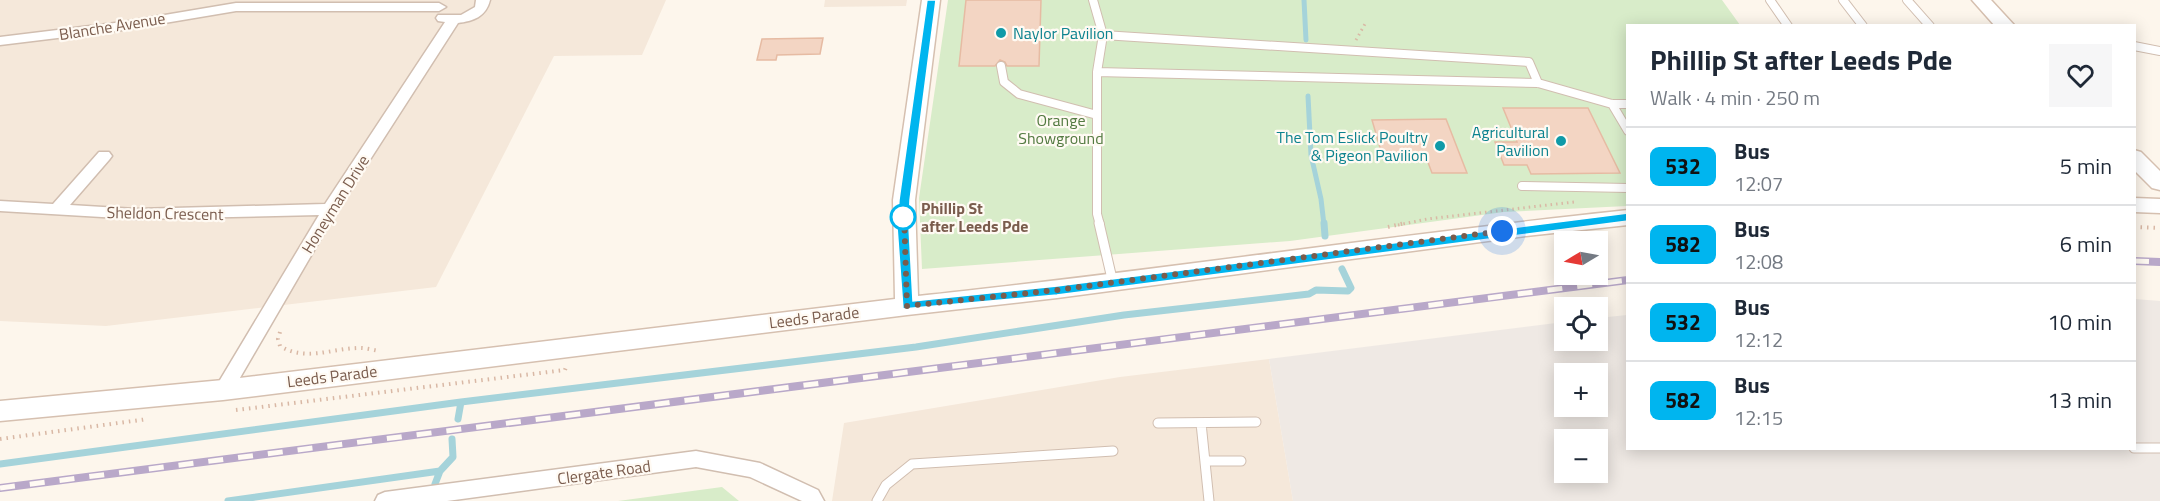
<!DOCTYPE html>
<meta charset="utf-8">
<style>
body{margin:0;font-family:"Titillium Web",sans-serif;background:#f6f6f7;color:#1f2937;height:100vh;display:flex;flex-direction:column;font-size:22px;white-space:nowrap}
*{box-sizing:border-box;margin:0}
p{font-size:20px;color:#747a83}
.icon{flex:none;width:33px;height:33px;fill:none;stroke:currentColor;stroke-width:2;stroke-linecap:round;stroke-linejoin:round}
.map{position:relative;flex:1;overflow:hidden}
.details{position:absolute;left:1626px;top:24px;width:510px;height:426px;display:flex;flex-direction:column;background:#fff;border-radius:0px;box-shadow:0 3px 15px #0003}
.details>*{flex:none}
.badge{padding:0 12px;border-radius:9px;font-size:21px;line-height:39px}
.needle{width:39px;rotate:260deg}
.buttons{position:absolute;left:1554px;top:231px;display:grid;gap:12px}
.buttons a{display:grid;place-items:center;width:54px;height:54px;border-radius:0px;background:#fff;box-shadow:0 3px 15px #0003;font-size:30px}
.you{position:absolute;width:30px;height:30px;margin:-15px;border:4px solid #fff;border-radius:50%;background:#1a73e8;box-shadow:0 0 0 9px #1a73e833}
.map>.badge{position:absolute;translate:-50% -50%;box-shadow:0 0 0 3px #fff}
.round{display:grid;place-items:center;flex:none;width:63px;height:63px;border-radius:0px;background:#f6f6f7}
.headline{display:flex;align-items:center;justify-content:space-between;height:102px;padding:0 24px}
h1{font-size:28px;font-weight:700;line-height:45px}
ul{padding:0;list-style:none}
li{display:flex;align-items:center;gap:18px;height:78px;padding:0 24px;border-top:2px solid #e0e1e3}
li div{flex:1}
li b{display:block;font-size:22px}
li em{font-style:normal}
li .badge{min-width:66px;font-weight:700;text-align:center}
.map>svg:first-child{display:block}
.residential{fill:#f5e8da}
.industrial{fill:#efe9e4;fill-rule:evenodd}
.green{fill:#d8ecc9}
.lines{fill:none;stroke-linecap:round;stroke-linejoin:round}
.stream-far1{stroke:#a5d3da;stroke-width:5}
.stream{stroke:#a5d3da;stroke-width:7}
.building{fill:#f3d5c3;stroke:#e6bba3;stroke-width:1.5}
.lane-far1-casing{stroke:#d1beb0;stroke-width:10}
.lane-casing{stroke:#d1beb0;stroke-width:11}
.street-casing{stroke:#d1beb0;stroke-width:3}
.secondary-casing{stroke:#d6c0b0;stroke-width:3}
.path-far1{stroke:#d9b8a5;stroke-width:3;stroke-dasharray:1.5 4;stroke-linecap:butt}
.path{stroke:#d9b8a5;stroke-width:4;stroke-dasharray:1.5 5;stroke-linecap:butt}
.lane-far1{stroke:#fff;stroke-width:8}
.lane{stroke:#fff;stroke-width:9}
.street{fill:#fff;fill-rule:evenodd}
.secondary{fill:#fff;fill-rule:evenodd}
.rail-casing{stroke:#b9a8c9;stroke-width:8}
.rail{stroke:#fffaf3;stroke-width:5;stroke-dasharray:15;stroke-linecap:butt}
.line{fill:#00b5ef;stroke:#fff;stroke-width:1.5}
.walk{stroke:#7a5c4d;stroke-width:6;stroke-dasharray:0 10.8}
.culture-dot{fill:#0f9aa8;stroke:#fffaf3;stroke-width:2}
.stop-dot{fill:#fff;stroke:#00b5ef;stroke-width:3}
.labels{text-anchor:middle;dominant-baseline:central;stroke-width:4.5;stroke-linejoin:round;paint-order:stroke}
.street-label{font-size:16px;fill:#7a5c4d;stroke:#fffaf3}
.culture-label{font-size:16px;fill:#0d838f;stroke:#fffaf3;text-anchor:end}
.park-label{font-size:16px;fill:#537a41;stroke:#fffaf3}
.stop-label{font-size:16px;font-weight:bold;fill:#7a5c4d;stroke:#fffaf3;text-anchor:start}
</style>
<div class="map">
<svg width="2160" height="501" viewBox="0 0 2160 501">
<rect width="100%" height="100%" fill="#fdf6ec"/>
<path class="residential" d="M0,0H666L642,55L554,56L436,287L106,326L0,321Z
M825,0H907L906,6L824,7Z
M1269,359L1293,501H832L844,423L1120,377Z"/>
<path class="industrial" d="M2135,299L2160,301V501H1293L1269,359L1564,322V340H1598V318L1627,315L1628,448H2134ZM1564,374H1598V406H1564ZM1564,440H1598V472H1564Z"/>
<path class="green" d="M948,0H1722L1740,25L1628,26L1627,206L1504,212L1290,241L922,269L919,198Z
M722,487L739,501H618Z"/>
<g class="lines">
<path class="stream-far1" d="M1304,0L1306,40
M1308,96L1311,155L1321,199L1324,225"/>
<path class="stream" d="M1324,223L1325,236
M458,419L461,402L916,347L1124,315L1309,294L1316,290L1348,291L1351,288L1342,269
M0,464L461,402
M435,484L440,471L453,457L452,439
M228,501L440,471"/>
</g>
<path class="building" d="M966,0H1041L1039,66H1007L1005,62L1000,60L995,66H959Z
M823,38L820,54L777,55L776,60H757L762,39Z
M1503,108H1588L1620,173L1531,174L1527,165H1504L1495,142H1517Z
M1446,119L1467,173H1432L1426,157L1383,158L1372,120Z"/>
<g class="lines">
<defs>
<path id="lane-far1" d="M1093,0L1103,35L1097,72V214L1100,225
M1770,0L1788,26
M1843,0L1863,26
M1907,0L1930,26
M1103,35L1529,62L1538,83
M2134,46L2160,51
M1001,66L1004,82L1019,94L1097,115
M1097,72L1538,83L1612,104H1628
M1612,104L1628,131
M1522,186L1628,188"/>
<path id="lane" d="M1099,223L1113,283
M1158,423L1256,422
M1201,423L1209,501
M2134,448H2160
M1205,461H1241
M877,501L886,485L912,464L1113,451"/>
<path id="street" d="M476,0H490C486,17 473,21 458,23L337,211L230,395L223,397L216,395L214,390L319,215L136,219L0,211V201L53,204L99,152H109L112,156L109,160L70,205L136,209L325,204L445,22L438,21L436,18L438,15H461L475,7Z
M236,3H439L446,7L439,11H236L123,30L0,45V37L123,22Z
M696,451L760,463L818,490L824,501H802L750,477L696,467L447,501H375L378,495L385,492Z"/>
<path id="secondary" d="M922,0H940L915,200L918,296C1155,271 1391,235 1628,210V225L1526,236L1057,298L907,315L223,400L0,421V401L223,380L895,299L893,200Z
M1972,0H1991L2015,26H1995Z
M2134,150L2141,152L2160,171V190L2152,188L2134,170Z
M2134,198L2160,199V213L2134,212Z"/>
</defs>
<use href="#lane-far1" class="lane-far1-casing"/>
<use href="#lane" class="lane-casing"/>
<use href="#street" class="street-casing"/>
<use href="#secondary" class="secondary-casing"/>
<path class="path-far1" d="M1356,40L1365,24
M1398,225L1427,219L1574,202"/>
<path class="path" d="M1388,227L1405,223
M2134,227L2160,228
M280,332L278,339L280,346C306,362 332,348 360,348C366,348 373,350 379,351
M236,410L565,370L566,367
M0,439L148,419"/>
<use href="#lane-far1" class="lane-far1"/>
<use href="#lane" class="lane"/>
<use href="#street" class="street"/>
<use href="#secondary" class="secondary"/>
<defs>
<path id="rail" d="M2134,261L2160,262
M0,488L1628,280"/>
</defs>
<use href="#rail" class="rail-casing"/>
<use href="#rail" class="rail"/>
</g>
<path class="line" d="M927,0H936L910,200L909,227L913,301L1057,286L1628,213L1633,217L1628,221L1057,295L903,309L897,227L899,200Z"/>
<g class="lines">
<path class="walk" d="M903,217L904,213L907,306L1057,290L1502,231"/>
</g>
<g class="culture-dot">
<circle cx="1001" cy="33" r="6"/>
<circle cx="1561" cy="141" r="6"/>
<circle cx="1440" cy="146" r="6"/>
</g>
<circle class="stop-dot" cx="903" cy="217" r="12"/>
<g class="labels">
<g class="street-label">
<text transform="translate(112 26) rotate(-9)">Blanche Avenue</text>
<text transform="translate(335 204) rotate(-58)">Honeyman Drive</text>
<text transform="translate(165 213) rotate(1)">Sheldon Crescent</text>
<text transform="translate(814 317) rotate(-7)">Leeds Parade</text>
<text transform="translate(332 376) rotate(-7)">Leeds Parade</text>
<text transform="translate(604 472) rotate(-8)">Clergate Road</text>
</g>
<g class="culture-label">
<text x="1013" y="33" text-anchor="start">Naylor Pavilion</text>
<text x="1549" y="132">Agricultural<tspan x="1549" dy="18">Pavilion</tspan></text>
<text x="1428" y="137">The Tom Eslick Poultry<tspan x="1428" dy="18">&amp; Pigeon Pavilion</tspan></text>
</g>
<g class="park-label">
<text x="1061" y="120">Orange<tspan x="1061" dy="18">Showground</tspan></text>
</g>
<g class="stop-label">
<text x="921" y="208">Phillip St<tspan x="921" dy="18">after Leeds Pde</tspan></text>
</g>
</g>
</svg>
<div class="buttons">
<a><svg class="needle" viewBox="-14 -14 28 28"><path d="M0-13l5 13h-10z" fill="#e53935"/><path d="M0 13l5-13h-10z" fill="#747a83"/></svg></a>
<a><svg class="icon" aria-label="locate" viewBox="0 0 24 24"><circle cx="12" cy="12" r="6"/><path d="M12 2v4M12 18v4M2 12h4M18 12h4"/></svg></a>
<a>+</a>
<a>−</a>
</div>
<div class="you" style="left:1502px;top:231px"></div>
<section class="details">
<div class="headline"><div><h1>Phillip St after Leeds Pde</h1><p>Walk · 4 min · 250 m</p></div><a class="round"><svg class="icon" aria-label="heart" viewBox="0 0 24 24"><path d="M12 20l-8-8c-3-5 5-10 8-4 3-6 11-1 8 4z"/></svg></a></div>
<ul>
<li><span class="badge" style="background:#00b5ef;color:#111">532</span><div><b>Bus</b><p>12:07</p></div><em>5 min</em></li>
<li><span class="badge" style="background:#00b5ef;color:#111">582</span><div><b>Bus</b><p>12:08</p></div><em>6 min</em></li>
<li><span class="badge" style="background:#00b5ef;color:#111">532</span><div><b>Bus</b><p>12:12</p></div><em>10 min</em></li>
<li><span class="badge" style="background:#00b5ef;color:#111">582</span><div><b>Bus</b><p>12:15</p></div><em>13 min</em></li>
</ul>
</section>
</div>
